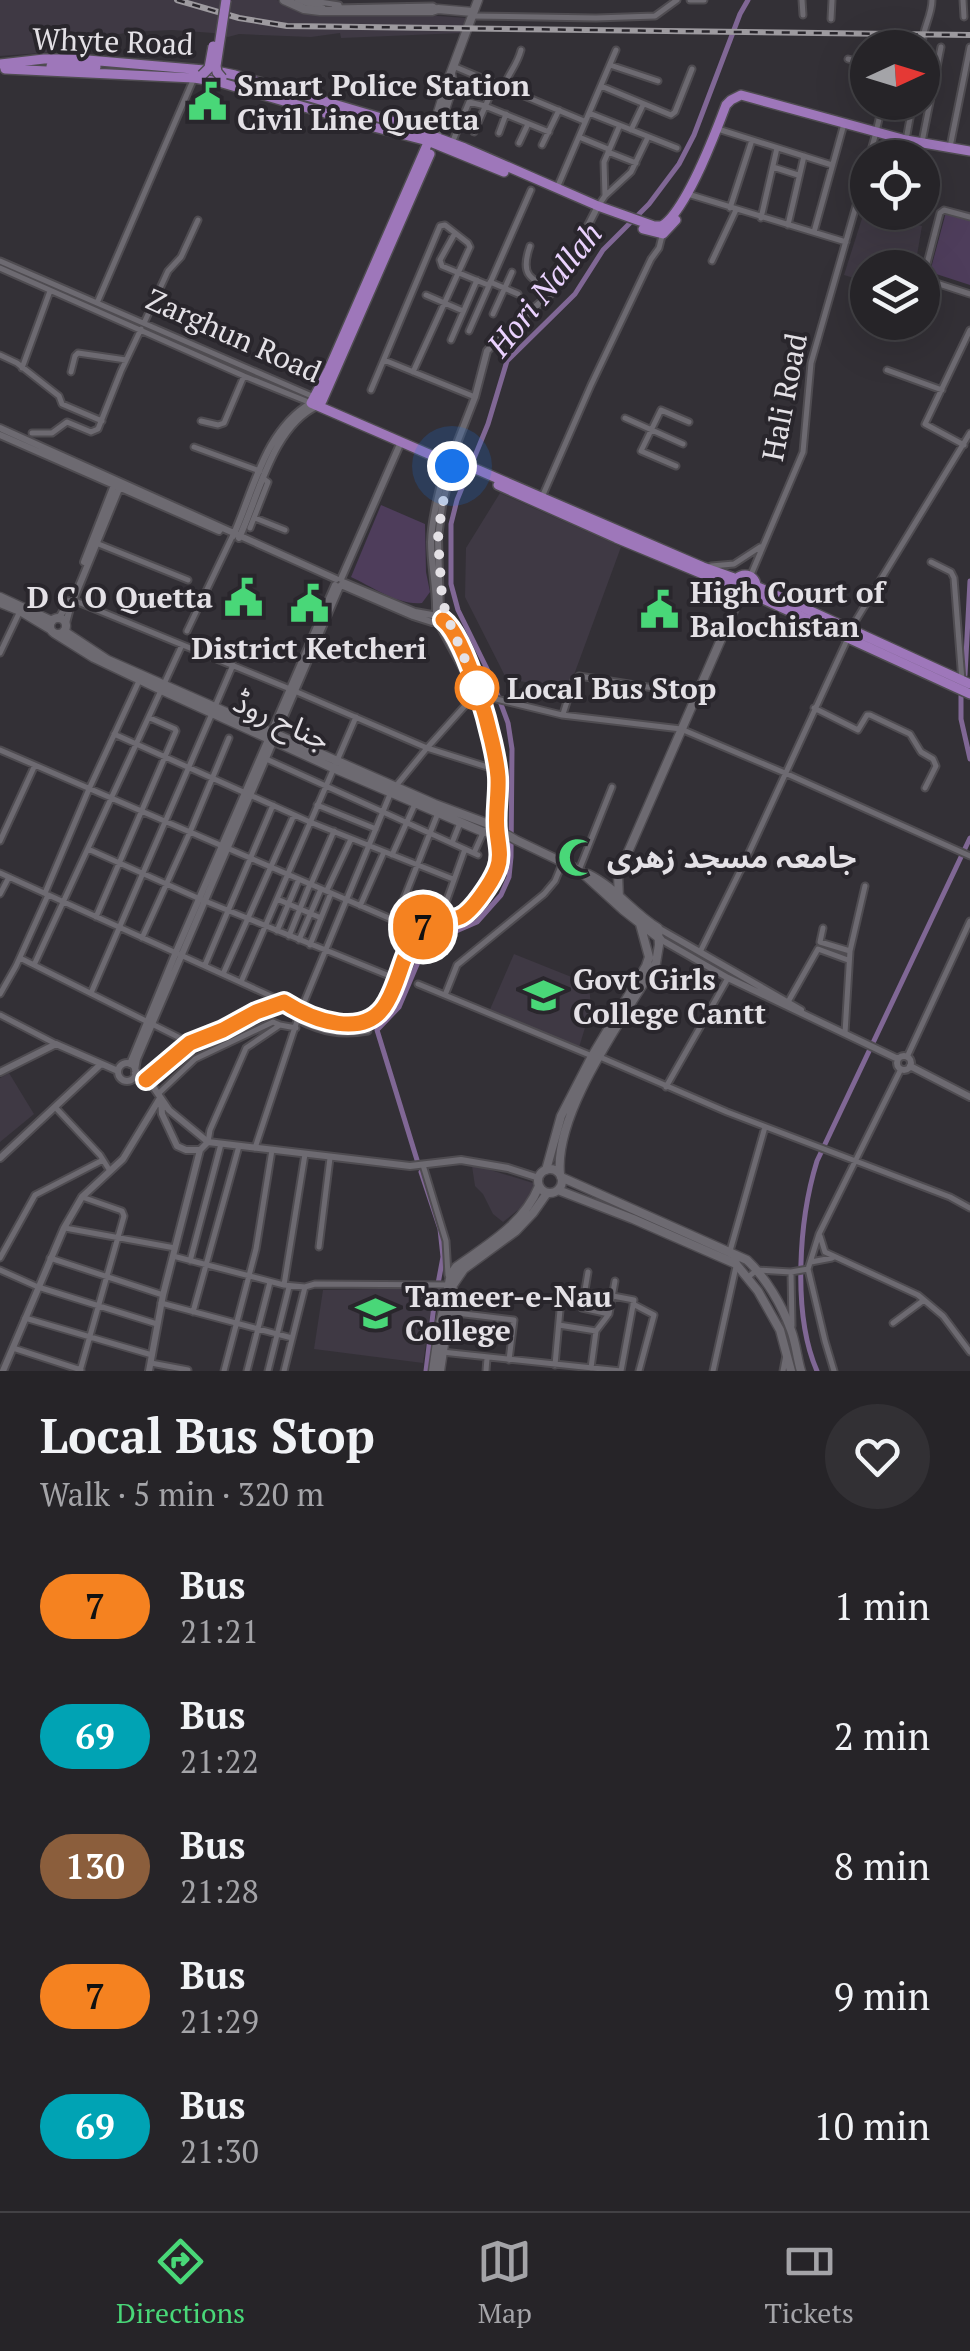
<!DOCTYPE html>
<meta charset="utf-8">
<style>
body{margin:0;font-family:"PT Serif","Noto Sans Arabic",serif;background:#323034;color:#f1f3f6;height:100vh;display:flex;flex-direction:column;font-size:38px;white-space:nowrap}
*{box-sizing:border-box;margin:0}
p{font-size:32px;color:#a4a4a8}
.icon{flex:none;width:55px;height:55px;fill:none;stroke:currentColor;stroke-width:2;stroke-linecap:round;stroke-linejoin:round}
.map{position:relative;height:1371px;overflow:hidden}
.sheet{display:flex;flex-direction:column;background:#262428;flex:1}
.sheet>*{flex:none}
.badge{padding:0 20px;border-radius:32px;font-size:35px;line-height:65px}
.needle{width:65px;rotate:86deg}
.tools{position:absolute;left:850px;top:30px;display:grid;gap:20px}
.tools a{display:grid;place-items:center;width:90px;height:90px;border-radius:50%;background:#262428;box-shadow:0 10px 40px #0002,0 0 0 2px #424145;font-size:50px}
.you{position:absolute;width:50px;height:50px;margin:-25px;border:8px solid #fff;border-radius:50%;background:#1a73e8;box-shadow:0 0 0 15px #1a73e833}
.map>.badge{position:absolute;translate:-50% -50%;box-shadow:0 0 0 5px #fff}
.round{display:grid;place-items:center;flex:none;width:105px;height:105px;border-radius:52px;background:#323034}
.overview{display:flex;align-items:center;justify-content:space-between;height:170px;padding:0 40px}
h1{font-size:48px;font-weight:600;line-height:75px}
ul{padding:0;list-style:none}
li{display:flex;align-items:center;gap:30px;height:130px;padding:0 40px}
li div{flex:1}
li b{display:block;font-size:38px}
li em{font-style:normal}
li .badge{min-width:110px;font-weight:700;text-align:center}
.tabs{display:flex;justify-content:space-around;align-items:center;height:140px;border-top:2px solid #424145;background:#262428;font-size:28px;color:#a4a4a8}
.tabs a{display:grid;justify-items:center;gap:5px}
.tabs .on{color:#49d778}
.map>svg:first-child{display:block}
.built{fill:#3f3944}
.green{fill:#4e3d5b}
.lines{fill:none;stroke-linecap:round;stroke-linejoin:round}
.canal{stroke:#806795;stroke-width:5}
.minor-casing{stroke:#4f4c51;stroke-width:9}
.tertiary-casing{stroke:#4f4c51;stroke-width:10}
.secondary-casing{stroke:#4f4c51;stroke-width:11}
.primary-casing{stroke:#4f4c51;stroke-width:12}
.minor{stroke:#6d6a71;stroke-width:5}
.tertiary{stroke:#6d6a71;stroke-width:6}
.secondary{stroke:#6d6a71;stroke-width:8}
.primary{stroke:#9e77ba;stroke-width:9}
.rail-casing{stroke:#9d9a9f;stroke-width:6}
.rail{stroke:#29262c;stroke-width:2.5;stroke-dasharray:8;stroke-linecap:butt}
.primary-bridge-casing{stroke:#4f4c51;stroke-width:12;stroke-linecap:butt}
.primary-bridge{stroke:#9e77ba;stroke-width:9}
.line-casing{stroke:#fff;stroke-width:22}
.line{stroke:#f58220;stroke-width:15}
.walk{stroke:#e4e1e6;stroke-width:10;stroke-dasharray:0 18}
.stop-dot{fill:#fff;stroke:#f58220;stroke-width:5}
.labels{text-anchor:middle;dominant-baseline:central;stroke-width:8;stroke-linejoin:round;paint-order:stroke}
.street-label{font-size:30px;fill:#e4e1e6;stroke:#29262c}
.poi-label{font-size:30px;font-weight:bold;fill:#e4e1e6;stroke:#29262c;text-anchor:start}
.stop-label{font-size:30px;font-weight:bold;fill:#e4e1e6;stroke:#29262c;text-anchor:start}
.water-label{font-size:32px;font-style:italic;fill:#ead2fe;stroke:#29262c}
</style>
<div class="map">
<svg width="970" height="1371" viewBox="0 0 970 1371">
<rect width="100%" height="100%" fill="#333036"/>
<path class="built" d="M0,0H277L288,7L313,13L411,14L466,18L461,33L341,38L340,33L311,37L239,34L228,37L213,33L172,30L130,32L55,46L54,52L0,56Z
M864,212L922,226L915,267L868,268L867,282L844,275Z
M500,493L621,547L568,691L506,678L465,597L466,548Z
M514,954L589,984L591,1008L577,1054L488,1014Z
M9,1073L34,1114L0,1142V1078Z
M472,1166L484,1168L533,1183V1191L528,1202L503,1222L493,1214L483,1194L475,1186Z
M429,1288L434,1289L423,1363L314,1349L323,1290Z"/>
<path class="green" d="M946,212L970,219V285L930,272Z
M381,505L425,524L426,572L430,592L422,603C399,606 371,586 351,577Z"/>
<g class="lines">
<path class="canal" d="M965,675L970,581
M961,696V719L970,759
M417,1160L377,1030L399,1007L424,948L433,941L477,922L501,895L509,877L511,857L512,749L508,723L491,677L458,610L451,584V524L457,500L488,424L507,361L575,294L603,250L649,204L679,164L694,135L740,14L748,0
M421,1172L440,1229L443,1257L434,1305L426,1371
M817,1371C792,1314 799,1219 817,1161L970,838"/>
<defs>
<path id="minor" d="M297,0L323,8
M307,0L339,5
M690,0H704
M802,0L803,15
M963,0L964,17
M334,8L433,6L437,9
M471,16L596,18L655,16L677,0
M831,19L832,0
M922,48C921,30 932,17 932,0
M848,59L868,64
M610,65L658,81
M453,66L584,121
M601,86L671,115L675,112L692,69
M504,87C508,73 517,66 521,50
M589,113L677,148
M631,130L643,105
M721,130L832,165
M474,132L495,84
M876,132L883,102
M499,133L506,114
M579,137L608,149
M906,140L913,102
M922,142L941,47
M452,143L469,102L485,106L549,132
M519,143L528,124
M542,145L559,110
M950,147L970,47
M608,152L636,163
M869,158L875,136
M773,167L798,175
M557,188L616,50
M691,195L846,242
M605,196L604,162L619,127
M598,206L605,196L631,172L648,137
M730,208L752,140
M970,217L944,210L940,213L924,275L927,280L970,294
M761,218L777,148
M788,225L804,156
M814,232L844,124
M455,233L440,260L442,266L488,285
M530,246C520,275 529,279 555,290
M0,261L314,397
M712,261L736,210
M0,268L244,376L311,403
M490,282L518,294
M426,295L463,311
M97,303L194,78
M493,314L512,272
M144,323L168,271L181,257L198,220
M469,331L531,190
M451,340L477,280
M0,355L17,363L59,396L62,404L102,421
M384,360L475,397
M22,368L50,291
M887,370L942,390
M71,372L75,356L78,353L126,360
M371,390L440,226L445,225L468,243L470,247L413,372
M625,418L683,444
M201,421L218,425L224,423L244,376
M32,433H52L67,422L91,432L98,429L121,371L141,329
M964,445L925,424L970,330
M194,447L260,471
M676,466L641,451L661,410L689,422
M542,497L591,385L651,259L659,248L663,232
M255,518L285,530
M250,528L268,482L264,479
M96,543L188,580
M931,562L951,572L954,578L962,681
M711,566L734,564L760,547
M750,577L803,452L811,363L868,164
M73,600L290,689L427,748L497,770
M850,630L970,433
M187,631L232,537
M0,653L21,609
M814,708L858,730L867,715H870L910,734L921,752L933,759L936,766L925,788
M563,714L574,680L579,676L697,695
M114,734L310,822L453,879
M0,750L419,931
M264,758L478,855
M317,805L376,829
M0,841L35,765
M452,843L460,823
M88,849L200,899L397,979
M474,853L483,833
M392,855L415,804
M579,870L612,787
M0,873L284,1002
M311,884L334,831
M327,890L351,839
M45,893L89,789L139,681
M0,894L9,877
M277,899L321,918
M360,906L384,852
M96,917L176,731L175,729L150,718
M395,921L438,813
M439,922L465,849
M823,928L820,942L850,951
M277,931L299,879
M289,936L310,884
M142,938L190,832L229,738
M299,940L321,889
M310,945L331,893
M700,952L747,857L848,638
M20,958L190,1043
M34,965L182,645
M205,965L273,805
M223,974L294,815
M241,982L356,717
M418,984L592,1056
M91,993L233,665
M0,994L16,966L48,895
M445,995L457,965L544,894L555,881L562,864
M788,1002L818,949L848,960
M0,1015L56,1044
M298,1020C322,1032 341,1036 368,1031
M845,1033L850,951L865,886
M600,1057L727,1112L950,1197L970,1208
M907,1057L970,921
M146,1080L190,1043L223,1030L255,1012L284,1002L307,1015L344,1025L367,1020L385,1007L409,945L422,927L465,915L485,890L497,869L500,850L497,830
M666,1087L728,978
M158,1094L195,1059L273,1022L280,1025
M55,1107L100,1155L110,1171
M208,1142L210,1130L246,1048L280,1025L296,1028
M255,1148L300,1012L391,792L427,748L471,699L484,696L562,715L681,729L785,773L970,856
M423,1165L446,1241L448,1275
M65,1228L175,1248
M820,1236L825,1252L918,1295L943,1316L970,1352
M319,1247L330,1158
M730,1251L765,1127
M173,1256L284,1285L305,1287
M0,1258L35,1195L103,1160
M50,1258L163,1295
M190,1261L221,1144
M811,1262L832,1258
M808,1269L825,1341L834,1371
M0,1270L38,1287L157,1324
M588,1272L582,1308L609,1314
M748,1277L757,1270L791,1272
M284,1285L305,1154
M305,1287L315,1284L451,1285
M613,1296L634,1300L621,1371
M161,1303L292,1338
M633,1304L654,1315L639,1371
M193,1312L239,1146
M448,1312L514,1320L509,1360
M25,1318L152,1355
M893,1323L924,1300
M559,1325L596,1331
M792,1326L791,1272L808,1269L819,1234L901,1069
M13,1348L81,1370
M442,1352L621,1371
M151,1363L188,1370
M555,1365L561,1299
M591,1368L596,1331L609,1314L615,1281
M80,1371L124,1216L122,1211L82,1197
M224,1371L256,1249L272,1150
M247,1371L270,1282
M268,1371L289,1287
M284,1371L305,1287
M486,1371L487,1358
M713,1371L737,1262
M783,1371L786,1355"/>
<path id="tertiary" d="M0,428L336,579
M0,435L219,531
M452,456L475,397L487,351L500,337L555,290L598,206
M233,536C254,490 264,431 311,403
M239,538C259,496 272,427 317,406
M84,562L114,485
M341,579L401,442
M343,582L415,612L432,615
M341,585L413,616L432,622
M436,613C437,589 431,566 431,542C432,516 440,489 446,464
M440,614L438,538L442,506L452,466
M59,618L69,601
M443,620C467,639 494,741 497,774C499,792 497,811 497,829
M66,623L70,608L121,484
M439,624L477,695
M658,928L801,1010
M660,939L728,978L898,1059
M897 1063a7 7 0 1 1 14 0a7 7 0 1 1-14 0Z
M118 1072a9 9 0 1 1 18 0a9 9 0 1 1-18 0Z
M130,1064L176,952L335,585
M910,1066L970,1097
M135,1070L137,1059L340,586
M0,1072L56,1044L118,1071
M135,1073L154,1088L169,1110L208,1142
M161,1099L162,1114L177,1146L186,1150H200
M208,1142L410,1166L461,1160L508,1168L539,1178
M0,1158L101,1064
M3,1371L64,1228L82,1197L123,1159L160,1098
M149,1371L163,1295L200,1150L208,1142"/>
<path id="secondary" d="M284,0L304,9L320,11H432L438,9L473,12
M431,135L447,83L478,0
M436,137L453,85L451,74
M0,597L52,621
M0,603L20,611L50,629
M50 626a8 8 0 1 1 16 0a8 8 0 1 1-16 0Z
M64,631L108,660L435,804L486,823L516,840L579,870L623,910L660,939
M54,633L94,658L161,690L333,768L483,832L496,831
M619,898L618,875L740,596
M538 1181a12 12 0 1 1 24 0a12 12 0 1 1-24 0Z
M546,1170L561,1116L592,1056L646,966L649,957L640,924
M560,1174C554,1111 624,1018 656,963L659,945L658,928C633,913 615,887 588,874
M561,1177L747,1260C766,1278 782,1305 791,1330C796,1343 797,1358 801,1371
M558,1190L633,1219L736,1264L758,1291L780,1330L791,1371
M433,1371L439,1328L451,1274L456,1267C488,1244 523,1225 539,1186
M440,1371L453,1285L464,1269L516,1231L533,1213L547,1193"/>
<path id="primary" d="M0,64L44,59H76L216,71L235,75L395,122L465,148L598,206L654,226C661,226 662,227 668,221C691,197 714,137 726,105L731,100L741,95L906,140L970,151
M51,66L96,67
M5,69L194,78L219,82L366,125L428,141L504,172
M430,138L329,369L311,403L445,461
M643,229L663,234L676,220
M318,406L322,401L430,154
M445 461a5 5 0 1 1 10 0a5 5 0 1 1-10 0Z
M455,460L703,567L737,579
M498,485L616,538L734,587
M734 586a11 11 0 1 1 22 0a11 11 0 1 1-22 0Z
M756,586L970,684
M752,594L970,694"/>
</defs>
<use href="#minor" class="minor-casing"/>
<use href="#tertiary" class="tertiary-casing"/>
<use href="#secondary" class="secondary-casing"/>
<use href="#primary" class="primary-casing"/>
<use href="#minor" class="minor"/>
<use href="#tertiary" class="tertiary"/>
<use href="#secondary" class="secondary"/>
<use href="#primary" class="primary"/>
<defs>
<path id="rail" d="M177,0L239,18L287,26L970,35"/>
</defs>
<use href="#rail" class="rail-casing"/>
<use href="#rail" class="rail"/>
<defs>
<path id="primary-bridge" d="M202,75L209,68L213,46
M222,78L217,72L216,66L226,0"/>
</defs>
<use href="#primary-bridge" class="primary-bridge-casing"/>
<use href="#primary-bridge" class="primary-bridge"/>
</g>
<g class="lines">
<defs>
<path id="line" d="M146,1080L190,1043L223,1030L256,1012L284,1002C312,1020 366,1041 387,1002C400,980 402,953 418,933C427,922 447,922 460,917C472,912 492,882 497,869C502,856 498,844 497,831C495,813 499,795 498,777C496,745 467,638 443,620"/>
</defs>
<use href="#line" class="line-casing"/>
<use href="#line" class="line"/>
<path class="walk" d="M452,466L442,506L438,538L442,597L446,614L477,688"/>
</g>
<defs>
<symbol id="civic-bare" viewBox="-9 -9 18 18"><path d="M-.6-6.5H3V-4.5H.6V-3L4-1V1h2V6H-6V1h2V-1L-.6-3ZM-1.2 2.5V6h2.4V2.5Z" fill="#49d778" stroke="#29262c" stroke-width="2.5" paint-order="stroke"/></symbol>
<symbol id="mosque-bare" viewBox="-9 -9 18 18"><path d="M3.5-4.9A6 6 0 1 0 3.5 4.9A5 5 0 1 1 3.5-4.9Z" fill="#49d778" stroke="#29262c" stroke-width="2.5" paint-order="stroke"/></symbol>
<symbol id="university-bare" viewBox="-9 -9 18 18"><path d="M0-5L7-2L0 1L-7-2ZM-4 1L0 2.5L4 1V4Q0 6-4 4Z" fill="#49d778" stroke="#29262c" stroke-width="2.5" paint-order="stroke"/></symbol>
</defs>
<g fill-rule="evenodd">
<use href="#civic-bare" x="180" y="74" width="55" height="55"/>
<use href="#civic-bare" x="216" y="570" width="55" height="55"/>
<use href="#civic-bare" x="282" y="576" width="55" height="55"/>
<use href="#civic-bare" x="632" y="582" width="55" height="55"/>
<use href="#mosque-bare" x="550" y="830" width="55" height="55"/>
<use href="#university-bare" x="516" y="968" width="55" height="55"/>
<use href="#university-bare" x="348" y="1286" width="55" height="55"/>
</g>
<circle class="stop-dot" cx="477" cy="688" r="20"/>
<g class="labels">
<g class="street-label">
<text transform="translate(113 41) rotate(2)">Whyte Road</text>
<text transform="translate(234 335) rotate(24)">Zarghun Road</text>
<text transform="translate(784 397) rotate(-79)">Hali Road</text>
<text transform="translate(282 720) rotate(24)">جناح روڈ</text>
</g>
<g class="poi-label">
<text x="237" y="85">Smart Police Station<tspan x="237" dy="34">Civil Line Quetta</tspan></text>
<text x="690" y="592">High Court of<tspan x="690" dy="34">Balochistan</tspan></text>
<text x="213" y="597" text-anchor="end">D C O Quetta</text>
<text x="309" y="648" text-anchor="middle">District Ketcheri</text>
<text x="607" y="857">جامعہ مسجد زھری</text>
<text x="573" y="979">Govt Girls<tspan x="573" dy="34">College Cantt</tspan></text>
<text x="405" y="1296">Tameer-e-Nau<tspan x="405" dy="34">College</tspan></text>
</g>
<g class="stop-label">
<text x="507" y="688">Local Bus Stop</text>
</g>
<g class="water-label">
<text transform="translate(544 289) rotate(-51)">Hori Nallah</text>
</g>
</g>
</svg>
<div class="tools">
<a><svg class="needle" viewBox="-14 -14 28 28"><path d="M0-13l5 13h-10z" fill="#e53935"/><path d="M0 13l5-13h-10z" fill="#a4a4a8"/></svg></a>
<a><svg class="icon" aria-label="locate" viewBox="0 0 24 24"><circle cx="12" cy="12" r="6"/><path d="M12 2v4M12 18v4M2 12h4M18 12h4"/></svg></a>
<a><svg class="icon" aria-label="layers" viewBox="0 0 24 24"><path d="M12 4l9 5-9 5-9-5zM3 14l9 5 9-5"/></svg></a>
</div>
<div class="you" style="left:452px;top:466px"></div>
<b class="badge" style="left:423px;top:927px;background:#f58220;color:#111">7</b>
</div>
<section class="sheet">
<div class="overview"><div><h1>Local Bus Stop</h1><p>Walk · 5 min · 320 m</p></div><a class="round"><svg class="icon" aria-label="heart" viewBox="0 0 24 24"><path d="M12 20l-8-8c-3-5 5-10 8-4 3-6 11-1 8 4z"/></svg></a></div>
<ul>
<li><span class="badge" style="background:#f58220;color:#111">7</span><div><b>Bus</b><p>21:21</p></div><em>1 min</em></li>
<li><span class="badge" style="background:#00a3b4;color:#fff">69</span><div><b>Bus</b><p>21:22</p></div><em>2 min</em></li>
<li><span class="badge" style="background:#8b5e3c;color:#fff">130</span><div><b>Bus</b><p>21:28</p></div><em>8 min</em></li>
<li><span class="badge" style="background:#f58220;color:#111">7</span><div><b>Bus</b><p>21:29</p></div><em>9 min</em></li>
<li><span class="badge" style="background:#00a3b4;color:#fff">69</span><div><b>Bus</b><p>21:30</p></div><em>10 min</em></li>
</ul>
</section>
<nav class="tabs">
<a class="on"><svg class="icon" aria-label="directions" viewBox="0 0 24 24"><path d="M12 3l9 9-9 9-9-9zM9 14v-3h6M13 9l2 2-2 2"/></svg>Directions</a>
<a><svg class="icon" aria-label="map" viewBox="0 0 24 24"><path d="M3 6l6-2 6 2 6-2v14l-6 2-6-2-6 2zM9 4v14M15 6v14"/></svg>Map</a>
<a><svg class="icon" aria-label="tickets" viewBox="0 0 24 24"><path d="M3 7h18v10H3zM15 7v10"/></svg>Tickets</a>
</nav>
